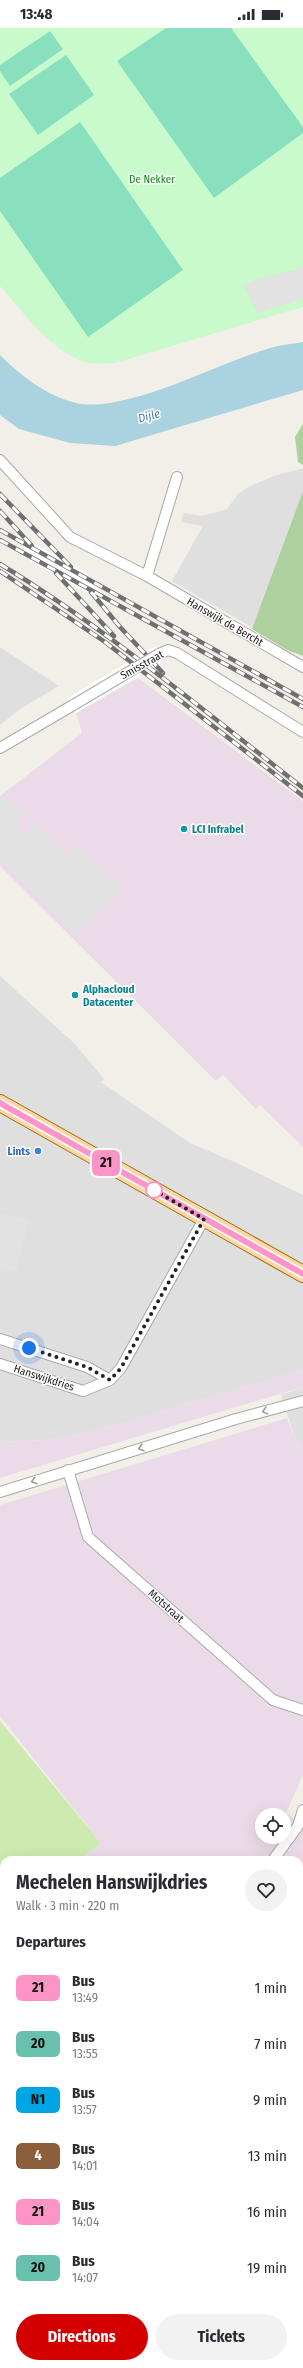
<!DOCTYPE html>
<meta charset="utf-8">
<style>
body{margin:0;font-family:"Fira Sans Condensed",sans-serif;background:#f2f2f3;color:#2b2b33;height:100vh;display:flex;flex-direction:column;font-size:15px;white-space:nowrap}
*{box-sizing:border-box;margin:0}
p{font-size:13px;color:#7c7c81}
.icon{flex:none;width:22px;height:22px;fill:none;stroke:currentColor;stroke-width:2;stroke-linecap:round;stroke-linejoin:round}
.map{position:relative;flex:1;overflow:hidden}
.drawer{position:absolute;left:0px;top:1828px;width:303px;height:512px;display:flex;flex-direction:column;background:#fff;border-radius:12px 12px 0 0;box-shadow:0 4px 16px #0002}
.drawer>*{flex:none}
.badge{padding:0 8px;border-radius:6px;font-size:14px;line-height:26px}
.fabs{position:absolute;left:255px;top:1780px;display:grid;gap:8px}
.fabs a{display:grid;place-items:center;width:36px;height:36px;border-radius:50%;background:#fff;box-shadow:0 4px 16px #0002;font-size:20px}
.you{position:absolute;width:20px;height:20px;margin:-10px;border:3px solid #fff;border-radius:50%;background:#1a73e8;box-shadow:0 0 0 6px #1a73e833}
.map>.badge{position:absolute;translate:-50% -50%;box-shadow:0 0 0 2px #fff}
h2{padding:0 16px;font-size:15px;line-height:36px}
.round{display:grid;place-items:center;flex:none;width:42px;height:42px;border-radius:21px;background:#f2f2f3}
.overview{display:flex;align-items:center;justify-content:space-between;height:68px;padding:0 16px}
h1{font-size:19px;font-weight:700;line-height:30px}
.cta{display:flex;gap:8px;margin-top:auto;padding:8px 16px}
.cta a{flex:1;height:46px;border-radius:24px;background:#d40000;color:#fff;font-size:16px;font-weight:700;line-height:46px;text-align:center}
.cta a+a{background:#f2f2f3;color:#2b2b33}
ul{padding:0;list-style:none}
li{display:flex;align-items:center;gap:12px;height:56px;padding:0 16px}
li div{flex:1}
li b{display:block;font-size:15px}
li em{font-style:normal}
li .badge{min-width:44px;font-weight:700;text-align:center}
.status{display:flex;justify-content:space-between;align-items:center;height:28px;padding:0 20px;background:#fff;direction:ltr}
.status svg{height:11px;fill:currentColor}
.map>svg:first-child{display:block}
.residential{fill:#e0dfdf}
.industrial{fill:#ebdbe8;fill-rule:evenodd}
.grass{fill:#cdebb0}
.forest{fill:#add19e}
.park{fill:#c8facc}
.pitch{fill:#88e0be}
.parking{fill:#e2e2e2}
.water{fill:#aad3df}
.pier{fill:#fff}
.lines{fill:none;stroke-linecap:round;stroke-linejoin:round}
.stream{stroke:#aad3df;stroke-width:3}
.minor-casing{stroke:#a9a9a9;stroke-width:12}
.primary-casing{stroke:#a06b00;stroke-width:18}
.minor{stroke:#fff;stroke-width:10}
.primary{stroke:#fcd6a4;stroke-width:16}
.rail-casing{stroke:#707070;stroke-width:4.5}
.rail{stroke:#fff;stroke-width:3;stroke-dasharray:9;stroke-linecap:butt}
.minor-bridge-casing{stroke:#a9a9a9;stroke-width:12;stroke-linecap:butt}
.minor-bridge{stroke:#fff;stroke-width:10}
.oneway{stroke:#9c9c9c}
.line-casing{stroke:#fff;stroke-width:9}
.line{stroke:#fc95c5;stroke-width:6}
.walk{stroke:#222;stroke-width:4;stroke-dasharray:0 7.2}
.culture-dot{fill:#0f9aa8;stroke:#fff;stroke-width:1.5}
.shop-dot{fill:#3f7fe0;stroke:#fff;stroke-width:1.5}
.stop-dot{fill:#fff;stroke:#fc95c5;stroke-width:2}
.labels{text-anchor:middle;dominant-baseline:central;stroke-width:3;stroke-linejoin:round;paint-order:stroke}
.park-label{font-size:11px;fill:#0c8416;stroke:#fff}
.street-label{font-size:11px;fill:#222;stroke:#fff}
.culture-label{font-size:11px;font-weight:bold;fill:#0d838f;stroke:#fff;text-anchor:start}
.shop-label{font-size:11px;font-weight:bold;fill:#366cbe;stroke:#fff;text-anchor:end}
.water-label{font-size:12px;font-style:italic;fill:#4a7aab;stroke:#fff}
</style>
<div class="status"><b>13:48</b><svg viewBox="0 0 49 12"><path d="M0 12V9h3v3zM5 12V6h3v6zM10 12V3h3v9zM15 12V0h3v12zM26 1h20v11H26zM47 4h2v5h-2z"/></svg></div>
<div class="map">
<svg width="303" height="2340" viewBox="0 0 303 2340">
<rect width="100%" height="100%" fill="#f2efe9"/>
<path class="residential" d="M303,440V463L253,600L172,553L203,498L181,494L184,485L203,488L227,481L239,465L248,459L274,448Z
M0,619L59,658L20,681L0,697Z
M0,948L75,1016L104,1051L101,1054L190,1115L237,1135L303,1167V1342L91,1404L47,1412L0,1414Z
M303,1359V1418L295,1410L281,1367Z
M299,2335L303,2340H166V2336Z"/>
<path class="industrial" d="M138,650L303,773V1119L260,1077L256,1081L223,1047L216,1053L0,838V768L82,705L76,685Z
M303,1342V1359L0,1450V1414L47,1412L91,1404Z
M287,1390L295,1410L303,1418V1747L286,1785L300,1796L303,1790V2053L299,2057V1832H79L101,1815L0,1688V1477ZM262,1787H284V1809H262Z
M4,1893V2336H69L68,2340H0V1896Z"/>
<path class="grass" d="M0,1693L101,1815L79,1832H4V1893L0,1896Z"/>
<path class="forest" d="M303,396V437L298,434L295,409Z
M303,463V628L287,622L252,601Z
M303,2064V2215L299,2218V2068Z
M71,2336H166V2340H68Z"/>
<path class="park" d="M0,0H303V279L115,335C106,335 93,337 84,334C48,320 25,286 0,258Z"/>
<path class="pitch" d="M166,0H231L303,99V105L214,170L117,33Z
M50,3L63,21L10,58L0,43V37Z
M66,27L94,67L38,107L9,66Z
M80,94L183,242L88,309L0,183V150Z"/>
<path class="parking" d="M303,240V271L257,285L244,257L256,251Z
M4,769L23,786L15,794L27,806L36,797L67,827L77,818L123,861L77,908L0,833V772Z
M0,1185L29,1192L16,1243L0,1239Z"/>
<path class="water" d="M303,314V362L115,418L70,415L19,401L0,387V327C21,348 47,368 76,375C125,386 218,335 267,321C279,317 291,316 303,314Z"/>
<path class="pier" d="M16,506L86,544L111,578L31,533Z
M156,618L164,633L76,685L67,670Z"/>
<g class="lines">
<path class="stream" d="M299,2063L303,2058
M75,2340L77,2336"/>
<defs>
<path id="minor" d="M0,432L70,509L147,548L303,639
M147,548L177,449
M159,626L168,622L177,625L303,704
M0,720L75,676
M0,1311L87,1339L110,1352
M0,1336L83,1363L110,1352L121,1340L204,1191
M68,1442L88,1509L273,1672L303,1682
M0,1464L236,1391L303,1373
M273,1832L298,1798L303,1782
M0,2065L4,2063
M299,2330L303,2334"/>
<path id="primary" d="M0,1075L303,1246"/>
</defs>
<use href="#minor" class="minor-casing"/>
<use href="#primary" class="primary-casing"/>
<use href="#minor" class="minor"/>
<use href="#primary" class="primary"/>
<defs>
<path id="rail" d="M0,466L71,539
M0,483L32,518
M0,502L303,671
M0,512L303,679
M0,536C107,601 204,683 303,760
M0,543L105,614L303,768
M56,545L114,608
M91,564L120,599L163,645"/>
</defs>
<use href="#rail" class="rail-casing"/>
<use href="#rail" class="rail"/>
<defs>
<path id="minor-bridge" d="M75,676L159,626"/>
</defs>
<use href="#minor-bridge" class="minor-bridge-casing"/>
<use href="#minor-bridge" class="minor-bridge"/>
</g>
<defs><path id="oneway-chevron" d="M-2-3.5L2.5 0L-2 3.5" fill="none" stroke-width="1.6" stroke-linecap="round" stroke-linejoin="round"/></defs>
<g class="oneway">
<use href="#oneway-chevron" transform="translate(265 1383) rotate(165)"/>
<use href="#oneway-chevron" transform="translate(141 1420) rotate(163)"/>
<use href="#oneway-chevron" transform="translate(34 1453) rotate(163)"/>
</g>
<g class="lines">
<defs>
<path id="line" d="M0,1075L303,1246"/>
</defs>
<use href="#line" class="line-casing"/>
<use href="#line" class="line"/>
<path class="walk" d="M29,1320L87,1339L110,1352L121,1340L204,1191L147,1158L154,1162"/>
</g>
<g class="culture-dot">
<circle cx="184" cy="801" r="4"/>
<circle cx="75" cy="967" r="4"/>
</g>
<circle class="shop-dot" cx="38" cy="1123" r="4"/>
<circle class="stop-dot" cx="154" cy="1162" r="8"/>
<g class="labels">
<g class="park-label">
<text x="152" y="151">De Nekker</text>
</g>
<g class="street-label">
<text transform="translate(225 594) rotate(30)">Hanswijk de Bercht</text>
<text transform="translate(142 637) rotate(-29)">Smisstraat</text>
<text transform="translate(44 1350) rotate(18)">Hanswijkdries</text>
<text transform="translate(166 1578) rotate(42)">Motstraat</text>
</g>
<g class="culture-label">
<text x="192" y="801">LCI Infrabel</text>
<text x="83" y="961">Alphacloud<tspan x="83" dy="13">Datacenter</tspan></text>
</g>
<g class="shop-label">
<text x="30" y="1123">Lints</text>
</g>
<g class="water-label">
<text transform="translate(149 388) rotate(-16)">Dijle</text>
</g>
</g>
</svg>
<div class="fabs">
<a><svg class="icon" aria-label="locate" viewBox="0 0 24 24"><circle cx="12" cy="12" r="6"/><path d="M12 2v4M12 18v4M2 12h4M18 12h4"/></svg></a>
</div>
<div class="you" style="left:29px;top:1320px"></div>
<b class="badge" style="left:106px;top:1135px;background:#fc95c5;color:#111">21</b>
<section class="drawer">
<div class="overview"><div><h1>Mechelen Hanswijkdries</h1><p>Walk · 3 min · 220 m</p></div><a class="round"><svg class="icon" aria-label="heart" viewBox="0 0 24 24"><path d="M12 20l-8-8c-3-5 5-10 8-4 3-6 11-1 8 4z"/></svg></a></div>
<h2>Departures</h2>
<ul>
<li><span class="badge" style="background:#fc95c5;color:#111">21</span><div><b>Bus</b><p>13:49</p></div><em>1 min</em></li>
<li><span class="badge" style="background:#69c0ac;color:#111">20</span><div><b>Bus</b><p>13:55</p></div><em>7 min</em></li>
<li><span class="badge" style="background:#00a6e2;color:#111">N1</span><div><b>Bus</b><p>13:57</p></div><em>9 min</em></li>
<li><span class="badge" style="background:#8b5e3c;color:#fff">4</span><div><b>Bus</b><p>14:01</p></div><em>13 min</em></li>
<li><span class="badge" style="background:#fc95c5;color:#111">21</span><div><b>Bus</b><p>14:04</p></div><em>16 min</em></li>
<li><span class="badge" style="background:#69c0ac;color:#111">20</span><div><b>Bus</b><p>14:07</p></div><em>19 min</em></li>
</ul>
<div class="cta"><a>Directions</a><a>Tickets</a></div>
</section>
</div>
